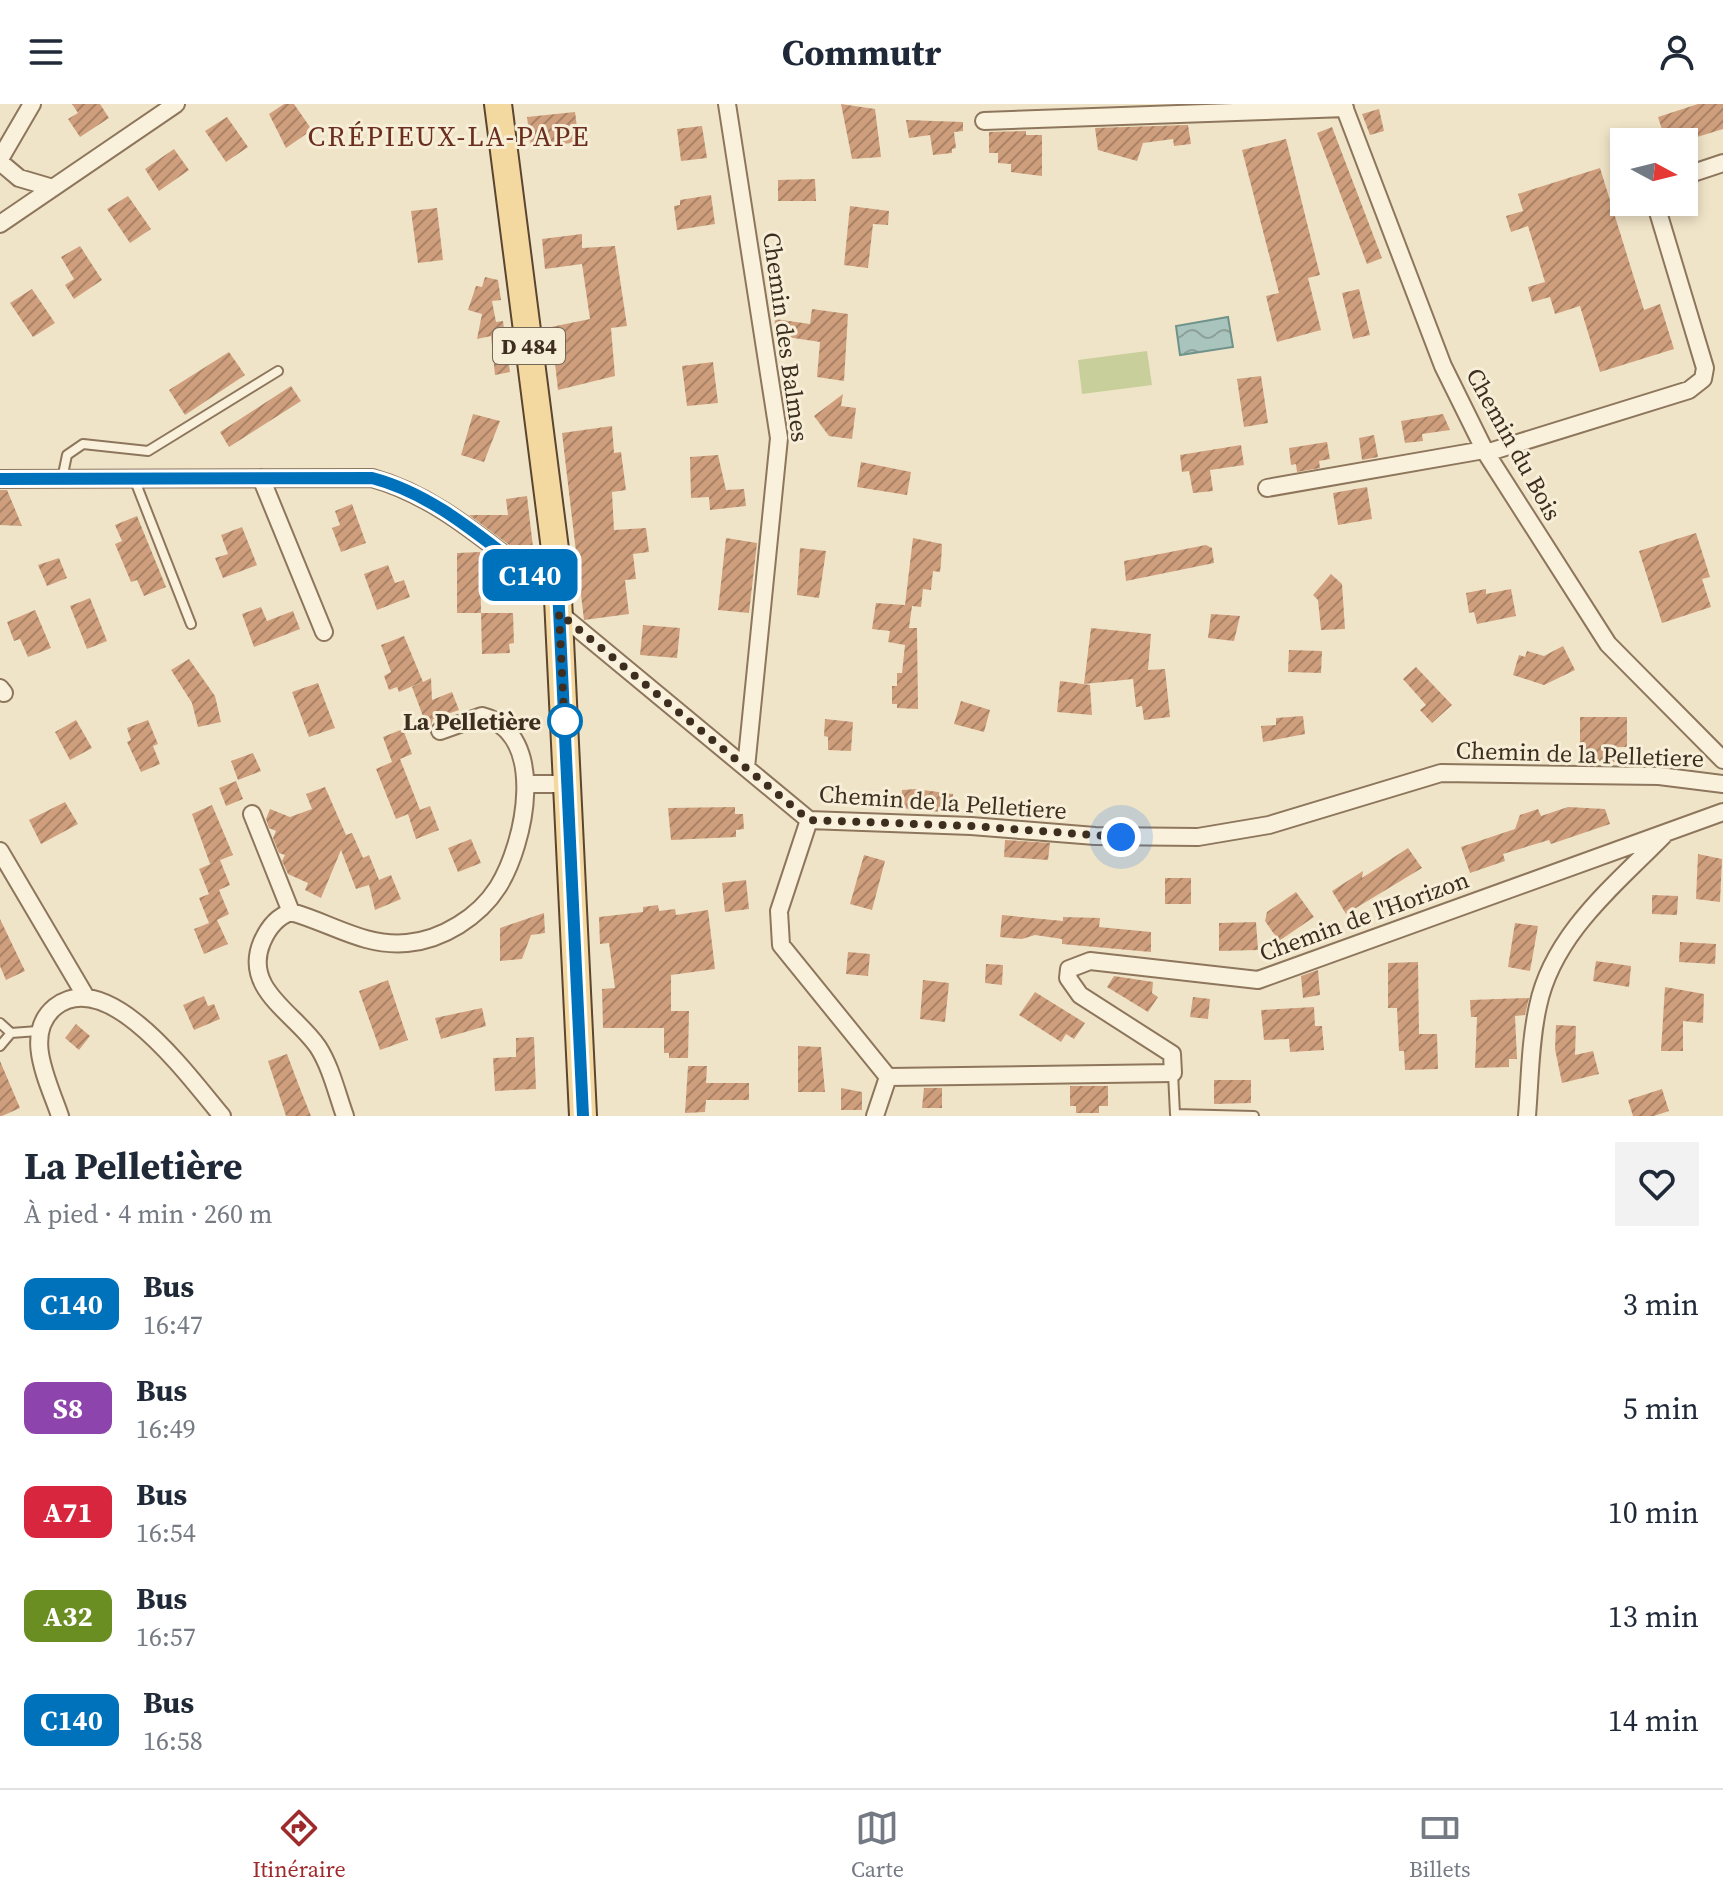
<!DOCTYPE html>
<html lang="fr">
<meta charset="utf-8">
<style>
body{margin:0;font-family:"Source Serif 4",serif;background:#f2f2f3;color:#1f2937;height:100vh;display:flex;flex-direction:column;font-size:30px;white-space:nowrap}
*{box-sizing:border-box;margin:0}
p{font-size:26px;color:#747a83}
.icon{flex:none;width:44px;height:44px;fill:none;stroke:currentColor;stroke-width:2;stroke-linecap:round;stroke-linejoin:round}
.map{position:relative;height:1012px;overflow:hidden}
.details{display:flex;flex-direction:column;background:#fff;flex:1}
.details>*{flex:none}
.badge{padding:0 16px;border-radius:12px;font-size:28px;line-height:52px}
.needle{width:52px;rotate:97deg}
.fabs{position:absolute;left:1610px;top:24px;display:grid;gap:16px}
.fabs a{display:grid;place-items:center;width:88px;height:88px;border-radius:0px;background:#fff;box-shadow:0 4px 12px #0003;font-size:40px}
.you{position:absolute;width:40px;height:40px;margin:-20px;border:6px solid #fff;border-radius:50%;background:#1a73e8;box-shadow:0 0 0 12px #1a73e833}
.map>.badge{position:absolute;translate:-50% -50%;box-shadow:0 0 0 4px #fff}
.round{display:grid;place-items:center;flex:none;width:84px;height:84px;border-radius:0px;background:#f2f2f3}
.headline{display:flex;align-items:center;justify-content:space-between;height:136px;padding:0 24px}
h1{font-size:38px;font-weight:700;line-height:60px}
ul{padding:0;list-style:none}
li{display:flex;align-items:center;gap:24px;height:104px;padding:0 24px}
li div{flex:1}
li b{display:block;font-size:30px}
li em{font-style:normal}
li .badge{min-width:88px;font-weight:700;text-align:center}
header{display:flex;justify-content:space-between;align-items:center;height:104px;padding:0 24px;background:#fff;font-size:36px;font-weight:700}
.dock{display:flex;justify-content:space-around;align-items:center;height:112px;border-top:2px solid #e0e1e3;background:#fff;font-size:22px;color:#747a83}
.dock a{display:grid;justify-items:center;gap:4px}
.dock .active{color:#9e2a2b}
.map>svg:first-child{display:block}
.garden{fill:#c9cf9b}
.water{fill:url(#water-waves);stroke:#6f938a;stroke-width:2}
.building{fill:url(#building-hatch)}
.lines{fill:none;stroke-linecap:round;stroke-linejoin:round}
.lane-casing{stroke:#8d765c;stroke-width:12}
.street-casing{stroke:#8d765c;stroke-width:20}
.primary-casing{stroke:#5b4430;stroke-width:30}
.lane{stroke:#faf1dc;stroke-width:8}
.street{stroke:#faf1dc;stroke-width:16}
.primary{stroke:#f3d9a0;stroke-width:26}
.line-casing{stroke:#fff;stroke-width:18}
.line{stroke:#0072bc;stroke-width:12}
.walk{stroke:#3d2e20;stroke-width:8;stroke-dasharray:0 14.4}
.stop-dot{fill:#fff;stroke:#0072bc;stroke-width:4}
.labels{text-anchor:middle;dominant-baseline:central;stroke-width:6;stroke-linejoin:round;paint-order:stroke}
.shield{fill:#f7eed8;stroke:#756857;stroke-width:2}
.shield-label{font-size:22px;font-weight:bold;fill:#3d2e20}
.street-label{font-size:24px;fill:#3d2e20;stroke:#f7eed8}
.stop-label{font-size:24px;font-weight:bold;fill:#3d2e20;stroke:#f7eed8;text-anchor:end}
.quarter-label{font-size:28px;letter-spacing:2px;fill:#6b2e1e;stroke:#f7eed8}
</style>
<header><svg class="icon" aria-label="menu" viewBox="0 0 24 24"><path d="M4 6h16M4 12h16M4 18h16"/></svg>Commutr<svg class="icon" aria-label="person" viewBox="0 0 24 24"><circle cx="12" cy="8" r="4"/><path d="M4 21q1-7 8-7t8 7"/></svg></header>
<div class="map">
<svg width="1723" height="1012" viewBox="0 0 1723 1012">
<defs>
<pattern id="water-waves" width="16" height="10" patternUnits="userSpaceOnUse" patternTransform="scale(2)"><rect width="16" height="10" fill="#a9c4bc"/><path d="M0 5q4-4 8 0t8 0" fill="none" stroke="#8ba098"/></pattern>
<pattern id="building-hatch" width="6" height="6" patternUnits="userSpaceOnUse" patternTransform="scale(2)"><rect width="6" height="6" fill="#cf9f7d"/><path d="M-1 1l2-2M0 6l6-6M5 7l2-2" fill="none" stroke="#a98266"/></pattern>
</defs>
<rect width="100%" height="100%" fill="#f0e4c8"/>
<path class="garden" d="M1147,247L1152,281L1082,290L1078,256Z"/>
<path class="water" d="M1228,213L1233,243L1180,251L1176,222Z"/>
<path class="building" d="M72,0H100L109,14L80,33L68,15L78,9Z
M284,0H294L312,26L286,44L269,10Z
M841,0L875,5L881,53L852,55Z
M1698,0H1723V25L1681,38H1666L1658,13Z
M1379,5L1384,27L1370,31L1362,10Z
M575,8L579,38L531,44L527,13Z
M227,13L248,43L226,58L205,27Z
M906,16L963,18V27L954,28L956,44L952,45V49L933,51L930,31L909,34Z
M1188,21L1191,40L1174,42L1173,35L1143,39L1137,57L1098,46L1095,24Z
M702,22L707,54L681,57L677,25Z
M1332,23L1382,154L1367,160L1317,29Z
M1026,27V31H1042V72L1011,68V60L998,59V49H989V28Z
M1286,35L1320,171L1308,174L1321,226L1277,238L1266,192L1279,189L1242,46Z
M174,45L189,66L159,87L145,65Z
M1600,64L1644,206L1660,200L1674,245L1600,268L1580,202L1555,210L1550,193L1532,198L1528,183L1545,178L1528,122L1511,128L1506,112L1523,107L1518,90Z
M815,75L816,97H778V76Z
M711,91L715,120L677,126L674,102L680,101V96Z
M128,92L151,125L130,139L107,105Z
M850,102L889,107L888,121L873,120L868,164L844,161Z
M437,104L443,156L418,159L411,107Z
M582,130V144L615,142L627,222L611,224L615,272L558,286L551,223L590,215L582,160L545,165L542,135Z
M80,142L102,176L74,195L65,181L74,175L61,153Z
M485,173L498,176L501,196L492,197L496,218L503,217L510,268L495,271L491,232L477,235L482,210L468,206L476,182L482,183Z
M32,185L55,219L33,233L10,199Z
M1359,185L1370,231L1353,235L1342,189Z
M812,205L848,210L844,277L817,273L820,238L774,231L775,215L810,220Z
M229,248L245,271L185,311L169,286Z
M713,258L718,299L687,302L682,262Z
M1261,272L1268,319L1244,323L1237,275Z
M291,282L301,297L229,343L220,328Z
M843,290L841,302L856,304L852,335L829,332L814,312Z
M473,310L500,317L484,358L461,351Z
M1443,310L1450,326L1422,330L1423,337L1405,339L1401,317Z
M612,322L614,349L621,348L626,386L612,388L614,426L646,424L649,448L633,450L636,475L625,476L629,510L584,516L562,329Z
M1374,331L1378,353L1362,356L1359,334Z
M1327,338L1330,355L1319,357L1320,364L1297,368L1296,360L1291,361L1289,344Z
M1241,341L1244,361L1210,366L1213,387L1193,389L1189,367L1182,368L1180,351Z
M718,351L726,386L744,385L746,402L710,406L709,393L691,394L690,353Z
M861,358L911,368L907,391L857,383Z
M1367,383L1372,415L1338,421L1333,389Z
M0,386H7L22,422L0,421Z
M527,392L535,460L469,411H508L506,395Z
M352,400L366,439L341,448L332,424L340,421L335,407Z
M137,412L166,483L144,492L137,476L131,478L115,440L122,437L115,421Z
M242,423L257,461L223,474L215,454L228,450L221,431Z
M1696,429L1710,473L1702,475L1711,503L1662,519L1639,447Z
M726,434L757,439L749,509L718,506Z
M913,434L942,440L941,459L940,468L933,467L931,486L923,485L921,503L912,502L909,524H917L918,605L897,604V600H892V582H897V569H902L905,541L888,538L890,527L872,525L876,499L905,501Z
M1206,441L1212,444L1214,459L1126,477L1124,457Z
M800,444L826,447L819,494L797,491Z
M480,448L481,509H513L514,539L509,540L510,549L482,550L481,509H457V449Z
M59,454L67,474L47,482L38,461Z
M388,461L395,479L404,476L410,493L377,506L364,470Z
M1331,470L1342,480L1345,525L1321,526L1318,496L1313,491Z
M1486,485V490L1511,485L1516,512L1477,520L1474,508L1469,509L1466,489Z
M90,494L107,537L87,545L70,502Z
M261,503L267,517L293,507L300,525L254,543L242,510Z
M35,506L51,544L28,553L20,535L14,537L7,518Z
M1211,510L1240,512L1234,537L1208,534Z
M643,521L680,524L677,554L640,551Z
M1091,524L1151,530L1148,566L1165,565L1170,613L1144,616L1142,602L1136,603L1133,575L1084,580Z
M404,532L423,578L431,574L432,596L452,588L459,606L433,615L429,628L412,583L422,578L399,588L397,583L389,586L384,572L391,568L381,541Z
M1563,542L1575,566L1544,581L1513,571L1519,551L1525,553L1527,547L1544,552Z
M1289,546L1322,547L1321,569L1288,568Z
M189,555L215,592L221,618L198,623L192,599L171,566Z
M1416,563L1452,601L1432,619L1420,606L1426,601L1403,575Z
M1060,577L1090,581L1092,611L1057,608Z
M318,579L335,624L309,633L292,588Z
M961,597L990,606L984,628L954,620Z
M1303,612L1305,630L1263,638L1261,622L1276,621V614Z
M1580,613H1627V643H1618V658L1580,657Z
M825,615L853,618L851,647L828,646V633L824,632Z
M76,616L92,644L70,656L55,628Z
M148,616L158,640L153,642L160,660L141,668L127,638L131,636L127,624Z
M403,625L412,650L400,655L420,706L430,702L439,726L416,735L408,710L413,708L396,715L376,665L392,658L383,633Z
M253,649L261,667L238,676L231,657Z
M236,677L243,695L226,702L219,684Z
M325,683L346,731L352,729L363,754L369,751L379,776L391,771L401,795L375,806L369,781L356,785L341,746L321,794L305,786L308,779L288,770L282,757L285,751L279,749L273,734L276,727L269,724L266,715L270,705L290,713L312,705L306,690Z
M916,685L953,690L951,709L901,704L902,686Z
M65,698L78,720L41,740L29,716Z
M212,701L233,751L210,760L192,710Z
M735,703V710H743L744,725L736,726V733L671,736L668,704Z
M1568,703L1605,705L1610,720L1551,740L1549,736L1503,750L1505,757L1470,769L1461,743L1515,725L1520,711L1538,705L1541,712Z
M471,735L481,759L458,768L448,744Z
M1005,736L1050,739L1048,756L1004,753Z
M1408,744L1422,764L1346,810L1332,787L1363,767L1362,774Z
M1698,750L1722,755L1720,798L1696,795Z
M864,751L885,757L872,806L850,800Z
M220,756L230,781L219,786L229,810L217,816L228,840L204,850L194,825L209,819L199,794L209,790L199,765Z
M1165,774H1191V800H1165Z
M746,776L749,805L725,808L722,779Z
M1296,788L1314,813L1279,837L1265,817L1267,808Z
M1652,791L1678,792L1677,811L1652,810Z
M658,801L659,807L675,805L676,811L708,806L715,865L671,871V907H689L688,954H669V949H664V924H603L602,885L615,884L609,839L600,840L599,813L643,808V803Z
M544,809L545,829L531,831L522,855L500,857V824Z
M1002,811L1063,817V813L1100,814L1099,823L1151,828V848L1062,840V835L1035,831L1022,835L1000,833Z
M0,815L25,867L6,876L0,862Z
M1256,818L1258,846L1219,847V819Z
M1515,819L1538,822L1530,867L1508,863Z
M1680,838L1716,840L1715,860L1679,858Z
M848,848L870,850L868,872L846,870Z
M1596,857L1631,862L1629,883L1593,877Z
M1418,858L1419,930H1437L1438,965L1405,966L1404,947H1399L1397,904H1388V859Z
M986,860L1003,861L1002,881L985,879Z
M1318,866L1320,891L1303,894L1301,872Z
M1114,872L1153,878L1152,889L1158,893L1148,908L1107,883Z
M388,876L408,936L380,946L359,887Z
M923,876L949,879L945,918L920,915Z
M1665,883L1704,890L1703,919L1683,917V947H1661Z
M1035,888L1085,919L1074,935L1066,930L1061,938L1019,911Z
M204,892L208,902L214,900L220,915L194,926L183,901Z
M1193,893L1210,895L1208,915L1190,913Z
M1529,894L1525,911L1515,912L1517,955H1509V963L1475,964L1477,913H1471L1470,896Z
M1314,903L1315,922H1322L1324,946L1290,948L1289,935L1264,936L1261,906Z
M482,904L486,922L441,935L435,914Z
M76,920L90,932L79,946L65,934Z
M1556,921L1576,922L1575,951L1593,947L1599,970L1562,979L1555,945Z
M534,933L536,985L495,987L493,954L516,953V934Z
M798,942L821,943L825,988H798Z
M287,950L299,982L311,1012H286L268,957Z
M0,957L20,1004L2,1012H0Z
M688,962H707L706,979H749V996H706L705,1008L685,1009Z
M1214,976H1251V999L1214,1000Z
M1070,982H1108V1002H1099V1009H1076V1002H1070Z
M841,984L862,988V1006H841Z
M924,984H942V1004H922Z
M1662,985L1669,1007L1654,1012H1633L1628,996Z"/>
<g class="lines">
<defs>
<path id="lane" d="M62,375L67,351L83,340L148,347L278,267
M135,377L191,520
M0,919L11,929L38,927
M0,942L11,929
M1173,969L1175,1010L1254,1012"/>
<path id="street" d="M727,0L779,334L746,664
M1343,0L1443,262L1486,349L1608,540L1723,656
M984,17L1345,4
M0,55L32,0
M0,58L19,74L53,84
M1684,72L1723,59
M0,120L176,0
M1486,349L1689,286L1703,275L1705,264L1655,98
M261,374L324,528
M0,375L372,374C437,392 487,439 540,478L558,484
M1267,384L1484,346
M559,509L809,716L971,722L1095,732L1198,733L1269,721L1441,669L1659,672L1723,680
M0,584L4,589
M527,680H568
M252,710L291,808
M809,716L779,807L781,841L888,973
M0,747L86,893
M888,973L1173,969L1172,950L1080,891L1068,874L1069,865L1090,857L1258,876L1723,708
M60,1012C49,979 22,930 55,903C109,860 192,977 222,1012
M345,1012C337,990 331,963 318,943C295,909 242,885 262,838C268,824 276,813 291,808C331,819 364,843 407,839C442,836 479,813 498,783C525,740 549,630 482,612L440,627
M875,1012L888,973
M1527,1012C1530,976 1530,937 1538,902C1553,830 1615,781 1664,731"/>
<path id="primary" d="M498,0L556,453L583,1012"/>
</defs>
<use href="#lane" class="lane-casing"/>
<use href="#street" class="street-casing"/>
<use href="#primary" class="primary-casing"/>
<use href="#lane" class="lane"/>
<use href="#street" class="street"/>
<use href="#primary" class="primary"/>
</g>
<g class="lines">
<defs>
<path id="line" d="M0,375L372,374C437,391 487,439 540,478L558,484L583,1012"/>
</defs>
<use href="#line" class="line-casing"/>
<use href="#line" class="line"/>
<path class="walk" d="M565,617V629L559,509L809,716L971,722L1121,733"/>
</g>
<circle class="stop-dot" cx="565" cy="617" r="16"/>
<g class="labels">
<rect class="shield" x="493" y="224" width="72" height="36" rx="6"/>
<g class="shield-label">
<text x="529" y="242">D 484</text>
</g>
<g class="street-label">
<text transform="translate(786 233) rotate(82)">Chemin des Balmes</text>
<text transform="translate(1514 340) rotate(61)">Chemin du Bois</text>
<text transform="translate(1580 650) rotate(2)">Chemin de la Pelletiere</text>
<text transform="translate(943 698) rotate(4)">Chemin de la Pelletiere</text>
<text transform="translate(1364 812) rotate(-20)">Chemin de l'Horizon</text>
</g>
<g class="stop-label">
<text x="541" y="617">La Pelletière</text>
</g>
<g class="quarter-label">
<text x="449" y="32">CRÉPIEUX-LA-PAPE</text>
</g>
</g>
</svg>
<div class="fabs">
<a><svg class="needle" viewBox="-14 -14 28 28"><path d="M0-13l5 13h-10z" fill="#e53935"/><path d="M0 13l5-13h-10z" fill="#747a83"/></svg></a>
</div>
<div class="you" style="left:1121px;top:733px"></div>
<b class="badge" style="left:530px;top:471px;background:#0072bc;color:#fff">C140</b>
</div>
<section class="details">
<div class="headline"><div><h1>La Pelletière</h1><p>À pied · 4 min · 260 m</p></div><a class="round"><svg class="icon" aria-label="heart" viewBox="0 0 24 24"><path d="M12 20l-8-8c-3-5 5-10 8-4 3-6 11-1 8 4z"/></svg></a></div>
<ul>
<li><span class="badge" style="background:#0072bc;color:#fff">C140</span><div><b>Bus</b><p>16:47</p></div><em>3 min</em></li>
<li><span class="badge" style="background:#8e44ad;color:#fff">S8</span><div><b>Bus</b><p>16:49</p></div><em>5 min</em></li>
<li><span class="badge" style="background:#d7263d;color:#fff">A71</span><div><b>Bus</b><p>16:54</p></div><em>10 min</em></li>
<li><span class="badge" style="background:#6b8e23;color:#fff">A32</span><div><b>Bus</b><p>16:57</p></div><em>13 min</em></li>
<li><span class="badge" style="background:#0072bc;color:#fff">C140</span><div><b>Bus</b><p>16:58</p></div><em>14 min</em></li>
</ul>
</section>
<nav class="dock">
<a class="active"><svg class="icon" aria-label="directions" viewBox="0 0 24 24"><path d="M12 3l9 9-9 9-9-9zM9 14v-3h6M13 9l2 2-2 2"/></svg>Itinéraire</a>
<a><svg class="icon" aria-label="map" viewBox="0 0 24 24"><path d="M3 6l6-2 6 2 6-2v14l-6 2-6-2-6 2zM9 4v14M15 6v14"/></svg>Carte</a>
<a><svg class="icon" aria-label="tickets" viewBox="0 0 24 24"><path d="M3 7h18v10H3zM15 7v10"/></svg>Billets</a>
</nav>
